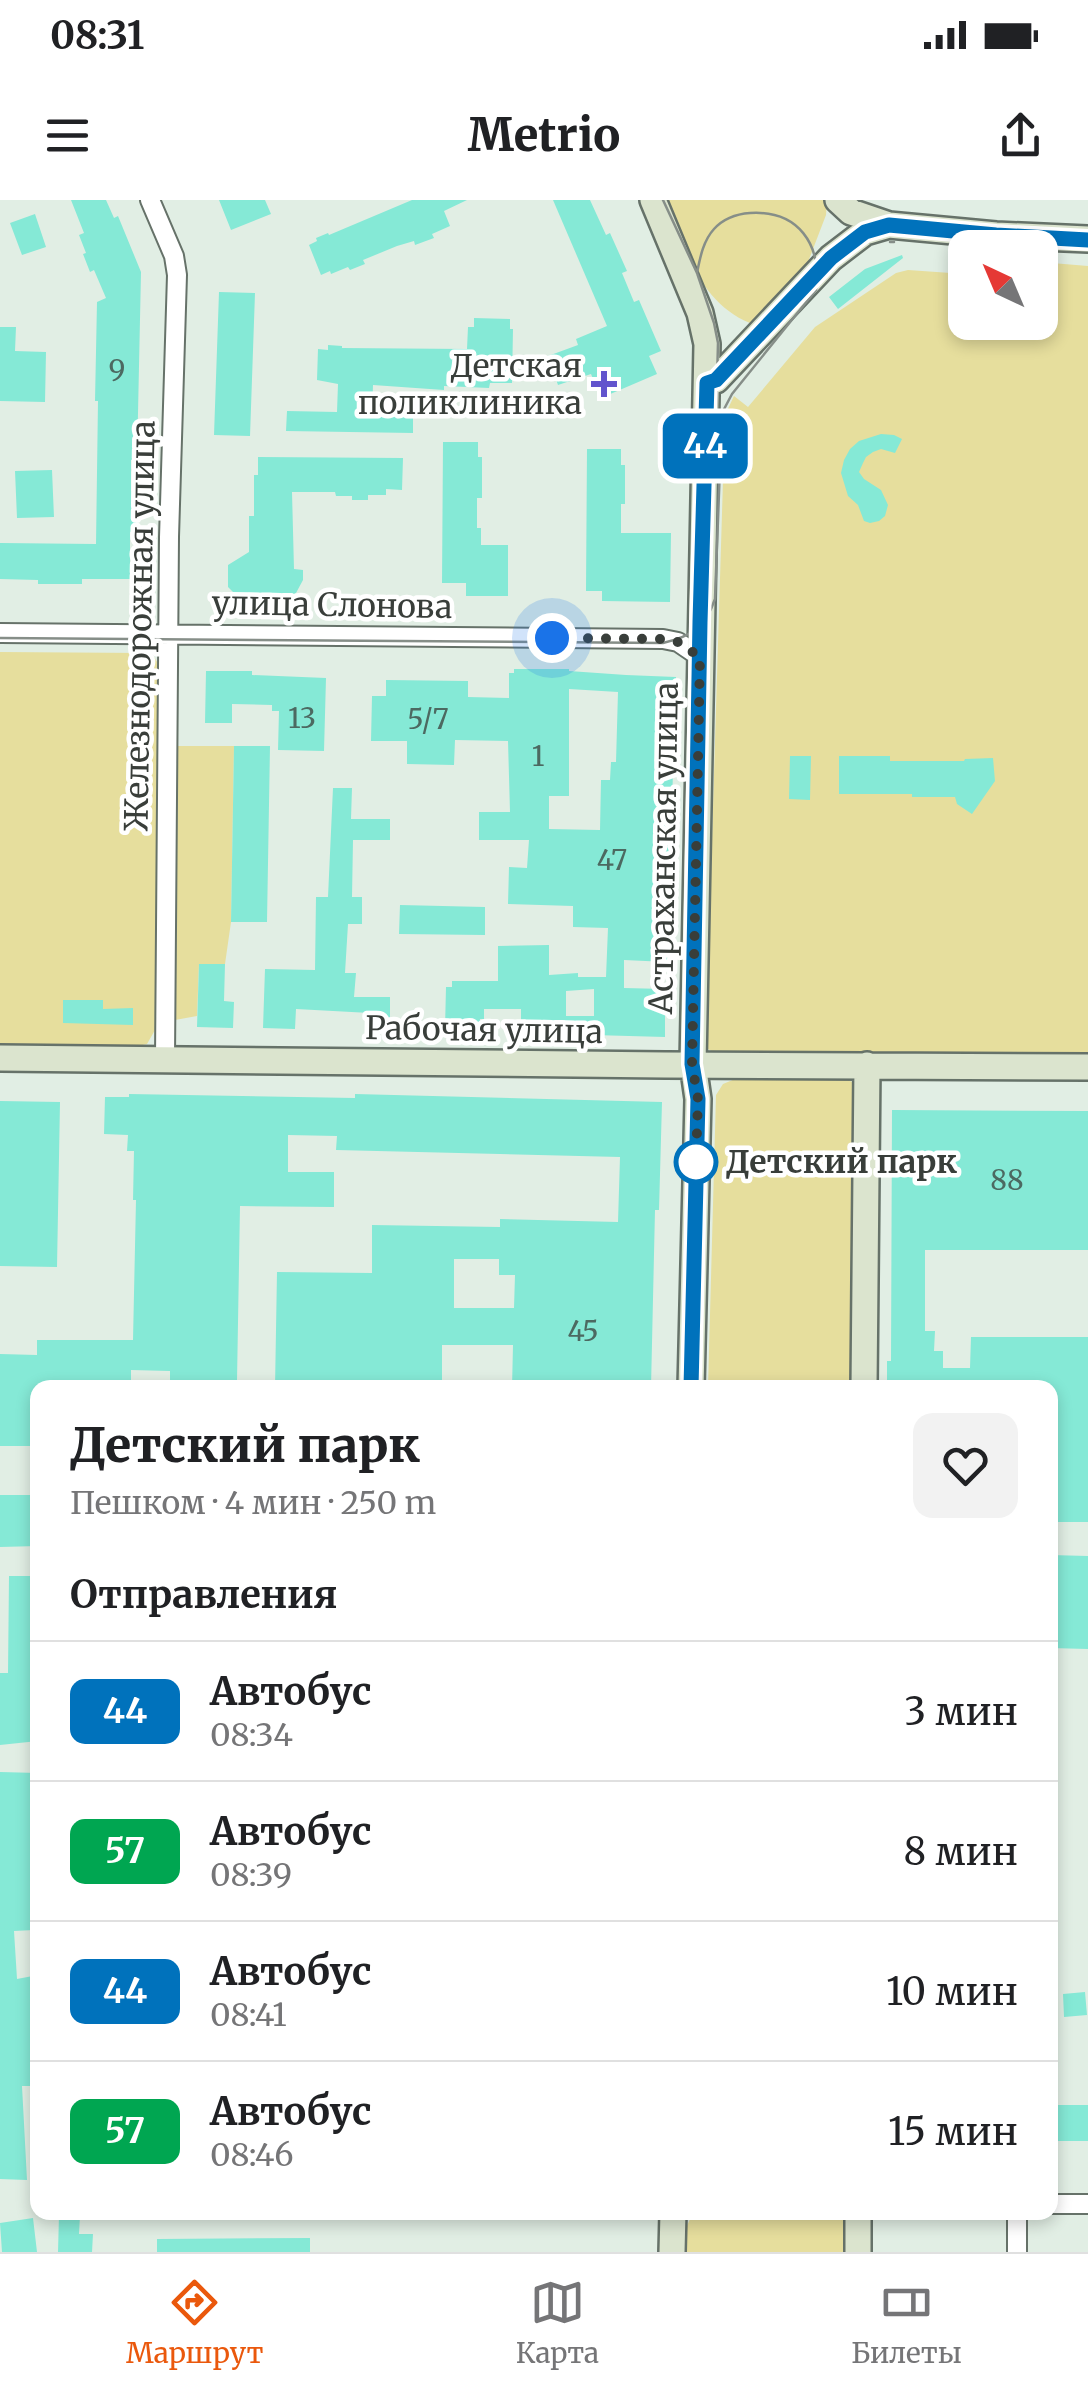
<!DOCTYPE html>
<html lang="ru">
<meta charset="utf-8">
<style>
body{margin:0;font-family:Merriweather,serif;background:#f2f2f2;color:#202124;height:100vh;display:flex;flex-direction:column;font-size:38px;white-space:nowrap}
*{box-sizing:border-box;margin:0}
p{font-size:32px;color:#757577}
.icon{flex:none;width:55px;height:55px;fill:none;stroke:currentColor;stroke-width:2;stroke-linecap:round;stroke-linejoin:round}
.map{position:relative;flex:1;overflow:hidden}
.details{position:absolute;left:30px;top:1180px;width:1028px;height:840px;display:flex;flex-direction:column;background:#fff;border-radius:20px;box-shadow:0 5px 15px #0003}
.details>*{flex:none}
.badge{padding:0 20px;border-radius:15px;font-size:35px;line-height:65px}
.needle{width:65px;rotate:316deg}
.controls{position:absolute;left:948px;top:30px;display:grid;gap:20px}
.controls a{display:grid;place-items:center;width:110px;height:110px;border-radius:20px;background:#fff;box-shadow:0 5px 15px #0003;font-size:50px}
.you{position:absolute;width:50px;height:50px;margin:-25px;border:8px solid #fff;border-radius:50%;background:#1a73e8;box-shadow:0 0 0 15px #1a73e833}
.map>.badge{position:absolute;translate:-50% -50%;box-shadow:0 0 0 5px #fff}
h2{padding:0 40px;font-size:38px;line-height:90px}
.round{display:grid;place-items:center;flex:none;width:105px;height:105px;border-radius:20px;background:#f2f2f2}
.head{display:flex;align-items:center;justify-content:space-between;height:170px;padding:0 40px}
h1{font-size:48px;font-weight:800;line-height:75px}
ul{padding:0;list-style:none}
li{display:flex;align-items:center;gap:30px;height:140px;padding:0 40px;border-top:2px solid #e0e0e0}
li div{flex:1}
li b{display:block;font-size:38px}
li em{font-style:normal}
li .badge{min-width:110px;font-weight:700;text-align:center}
.status{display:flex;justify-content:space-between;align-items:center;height:70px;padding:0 50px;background:#fff;direction:ltr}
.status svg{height:28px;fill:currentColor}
header{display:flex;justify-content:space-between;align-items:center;height:130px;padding:0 40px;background:#fff;font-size:45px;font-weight:800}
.tabs{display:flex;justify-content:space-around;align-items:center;height:140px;border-top:2px solid #e0e0e0;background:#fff;font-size:28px;color:#757577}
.tabs a{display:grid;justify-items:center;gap:5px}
.tabs .selected{color:#ea580c}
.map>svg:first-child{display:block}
.green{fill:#e6de9d}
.building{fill:#85e9d6;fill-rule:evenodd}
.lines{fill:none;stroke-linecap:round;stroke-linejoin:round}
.street-casing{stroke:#667269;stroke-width:22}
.secondary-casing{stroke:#667269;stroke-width:30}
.street{stroke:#fff;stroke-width:18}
.secondary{stroke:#dbe4ce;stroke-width:25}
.tram{stroke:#868e88;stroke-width:2.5}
.line-casing{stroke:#fff;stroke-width:22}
.line{stroke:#0072bc;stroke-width:15}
.walk{stroke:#393e3a;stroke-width:10;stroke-dasharray:0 18}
.poi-dot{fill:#6254cd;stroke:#fff;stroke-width:4}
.stop-dot{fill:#fff;stroke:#0072bc;stroke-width:5}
.labels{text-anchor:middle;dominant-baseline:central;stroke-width:9;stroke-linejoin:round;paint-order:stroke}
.number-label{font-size:28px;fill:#4c6961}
.poi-label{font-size:32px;fill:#393e3a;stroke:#fff;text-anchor:end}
.street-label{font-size:32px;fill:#393e3a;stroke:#fff}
.stop-label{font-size:32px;font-weight:bold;fill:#393e3a;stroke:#fff;text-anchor:start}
</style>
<div class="status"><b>08:31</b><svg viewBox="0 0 49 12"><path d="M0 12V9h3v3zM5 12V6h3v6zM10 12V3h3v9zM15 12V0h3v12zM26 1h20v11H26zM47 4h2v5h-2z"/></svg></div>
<header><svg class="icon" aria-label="menu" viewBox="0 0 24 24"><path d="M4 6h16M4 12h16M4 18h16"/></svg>Metrio<svg class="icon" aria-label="share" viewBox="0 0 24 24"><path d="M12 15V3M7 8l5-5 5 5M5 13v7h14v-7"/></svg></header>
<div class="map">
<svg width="1088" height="2052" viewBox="0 0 1088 2052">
<rect width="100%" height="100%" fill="#e1eee4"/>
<path class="green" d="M663,0H827L826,15L808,62L760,117L750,123C700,103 683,46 663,0Z
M1040,62L1088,66V853H715L708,849L706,837L725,215L734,196L748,207L815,127L896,73L908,70L965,74V122H1040Z
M0,452L144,453L154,457L159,465L155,830L147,844L138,846L0,845Z
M178,546H234L231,722L225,764H199L197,816L175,820Z
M845,878L852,882L856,892L853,1187L708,1188L716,895L723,884L735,879Z
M704,2013H833L845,2019L850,2033V2052H684V2033L690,2019Z"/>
<path class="building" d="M71,0H106L114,18L118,16L141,72L137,260H131V291H136V332H130V379H82V384H38V380L0,379V343L96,344L98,201H95L97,102L106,98L94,70L90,72L83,54L86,53L79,35L84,33Z
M219,0H265L271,14L231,30Z
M412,0H467L444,11L450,26L432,34L434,38L415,45L414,41L397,46L363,60L365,64L350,70L348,67L331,74L330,71L321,75L309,45L317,41L316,38L328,33L329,35Z
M553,0H590L606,35L610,33L627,71L622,73L634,102L639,100L661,151L649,156L657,174L601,198L591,174L558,185L548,156L578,145L576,139L607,126Z
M35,14L46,47L22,55L10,23Z
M902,55L903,58L838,109L829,97L865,69Z
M219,92L255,93L250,236L214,235Z
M474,118L510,119V129H513L512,183H490L489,188L444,186V190L373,185L372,212L413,213V233L286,231L287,211L337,212L338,184L317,180L318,149L328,150V145L342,146V148L467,149L468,127H474Z
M0,127H16L15,151L46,152L45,202L0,201Z
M881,234L894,235L902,239L895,253L881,249L873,252L866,257L863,263L859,272L864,279L881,290L888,305L885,316L879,321L870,323L864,321L858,305L848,296L841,273L844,260L850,249L859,241Z
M443,242H478V257H482V298H477V328H481V345H508V396H466V383H442Z
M587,249H621V265H625V304H621V333H671L670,402L602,401V391H586Z
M258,257L403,258L402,290L386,289V295H368V300H352V296H336L335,292H292L294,369L303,370V380L296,393L281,399L243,398L236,395L228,387V365L249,352V316H254V275H258Z
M52,270L54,317L17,318L15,271Z
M514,469H569V471L626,475L676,477L667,762L624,760V788L665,789V837L521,833V809H484V819H480L479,830L445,829L446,787H452V781H498V746L549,745V775L578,773V777H606L608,728L573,727V706L508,704L509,667L527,668L529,640H479V612H510L508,541L455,540L454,565L407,564V541H371L372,496H386V480L468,481V497L509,498V473H514ZM569,489L618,492L616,562H611L610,580H601L600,630L549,629V596H569ZM594,789V816H566V791Z
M206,471H252V475L326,478L324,551L278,550L279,511H272V505L232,504V523H205Z
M234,546H270L267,722H231Z
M790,556H811L810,600L789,599Z
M839,556H890V561H964L965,559L993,558L995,581L972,614L957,604L955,597H912V594H839Z
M333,588H352L351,619H390V640H353L352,697H362V724H348L345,773H356L354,797H390V831H370V813L296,809L295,829L263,828L265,769L315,770L316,697H328Z
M400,705L485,707V735L399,734Z
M199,764H225L224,801L234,802L233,828L197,827Z
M63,800H103V809L133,808V825L63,823Z
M129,894L355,898V894L662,902L659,1010H655L651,1188H512L513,1145H442V1188H275L277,1072L372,1073V1025L500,1027V1019L618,1022L620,957L336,950L337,936L288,935V972H334V1007L240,1006L237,1181L170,1180V1171L131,1170V1188H38V1246H0V1154L37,1155V1140H133L136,1000H133L134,951H127L128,935L104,934L105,897H129ZM454,1059H499V1075H515L514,1108H454Z
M0,901L60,902L57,1067L0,1066Z
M892,910L1088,911V1050H925V1131H935L934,1151H943V1168H970L971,1137H1088V1322H1050V1188H887V1161H891Z
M0,1295H38V1346L0,1347Z
M1050,1355L1088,1356V1449L1050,1448Z
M9,1376H38V1541L0,1545V1473H8Z
M0,1572L38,1573V1621H32L34,1730L14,1731L17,1779L38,1775V1886H22L27,1980L0,1979Z
M1085,1792L1087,1815L1064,1817L1063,1794Z
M1050,1905H1088V1941H1050Z
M59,2015L80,2016L79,2034H93L92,2052H58Z
M33,2018L37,2052H2L0,2023Z
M310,2038V2052H157V2039Z"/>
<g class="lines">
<defs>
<path id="street" d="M150,0L174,56L177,75L169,337L165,859
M0,433L663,439L678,442L700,457
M1050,2004H1088
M1017,2012V2052"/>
<path id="secondary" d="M653,0L700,113L707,144L693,864L698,899L691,1188
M838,0L851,12L889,25L996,35L1088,39
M707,183L716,180L831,58L865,32L889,25
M0,858L665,865L1088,867
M864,1188L867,865
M858,2012V2052
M672,2052L673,2012"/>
</defs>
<use href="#street" class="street-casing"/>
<use href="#secondary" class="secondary-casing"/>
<use href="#street" class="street"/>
<use href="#secondary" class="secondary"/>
<path class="tram" d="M663,0L697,73L714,123L718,143L716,219
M890,42H894
M0,438L663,443C692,436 705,428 715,399L722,213L732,194L816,90C822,44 798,10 750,13C736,14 724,18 714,29C703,41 700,58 697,73"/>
</g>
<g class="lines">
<defs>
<path id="line" d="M691,1188L698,899L692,864L700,422L707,183L716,180L831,58L865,32L889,25L996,35L1088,40"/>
</defs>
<use href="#line" class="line-casing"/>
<use href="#line" class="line"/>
<path class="walk" d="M552,438L663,439L678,442L700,457L692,864L698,899L696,962"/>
</g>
<path class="poi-dot" d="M599 169h10v10h10v10h-10v10h-10v-10h-10v-10h10z"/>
<circle class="stop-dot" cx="696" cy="962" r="20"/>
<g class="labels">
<g class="number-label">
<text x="117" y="170">9</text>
<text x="302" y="518">13</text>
<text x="428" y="519">5/7</text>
<text x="538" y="556">1</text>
<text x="612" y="660">47</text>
<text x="1007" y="980">88</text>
<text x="583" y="1131">45</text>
</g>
<g class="poi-label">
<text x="582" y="166">Детская<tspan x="582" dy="37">поликлиника</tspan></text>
</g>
<g class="street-label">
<text transform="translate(332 405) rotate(1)">улица Слонова</text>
<text transform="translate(140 426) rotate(-89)">Железнодорожная улица</text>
<text transform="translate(664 648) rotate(-89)">Астраханская улица</text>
<text transform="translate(484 830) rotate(1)">Рабочая улица</text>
</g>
<g class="stop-label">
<text x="726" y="962">Детский парк</text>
</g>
</g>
</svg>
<div class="controls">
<a><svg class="needle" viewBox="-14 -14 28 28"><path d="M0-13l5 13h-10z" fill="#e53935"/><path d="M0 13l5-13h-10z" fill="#757577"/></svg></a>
</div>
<div class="you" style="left:552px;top:438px"></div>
<b class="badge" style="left:705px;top:246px;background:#0072bc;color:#fff">44</b>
<section class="details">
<div class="head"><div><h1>Детский парк</h1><p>Пешком · 4 мин · 250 m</p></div><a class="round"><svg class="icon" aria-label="heart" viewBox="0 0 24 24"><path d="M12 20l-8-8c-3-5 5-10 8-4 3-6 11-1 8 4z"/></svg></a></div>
<h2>Отправления</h2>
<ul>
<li><span class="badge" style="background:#0072bc;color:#fff">44</span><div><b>Автобус</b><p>08:34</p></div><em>3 мин</em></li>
<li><span class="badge" style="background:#00a651;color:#fff">57</span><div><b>Автобус</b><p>08:39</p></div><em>8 мин</em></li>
<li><span class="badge" style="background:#0072bc;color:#fff">44</span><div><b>Автобус</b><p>08:41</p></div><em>10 мин</em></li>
<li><span class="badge" style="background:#00a651;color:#fff">57</span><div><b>Автобус</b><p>08:46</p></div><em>15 мин</em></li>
</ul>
</section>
</div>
<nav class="tabs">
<a class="selected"><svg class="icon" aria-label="directions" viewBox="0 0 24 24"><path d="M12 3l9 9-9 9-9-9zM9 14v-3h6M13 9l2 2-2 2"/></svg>Маршрут</a>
<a><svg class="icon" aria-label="map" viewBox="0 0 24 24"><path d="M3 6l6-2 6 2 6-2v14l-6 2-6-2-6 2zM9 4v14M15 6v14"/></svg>Карта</a>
<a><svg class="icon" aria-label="tickets" viewBox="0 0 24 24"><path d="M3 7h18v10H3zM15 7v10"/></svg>Билеты</a>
</nav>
